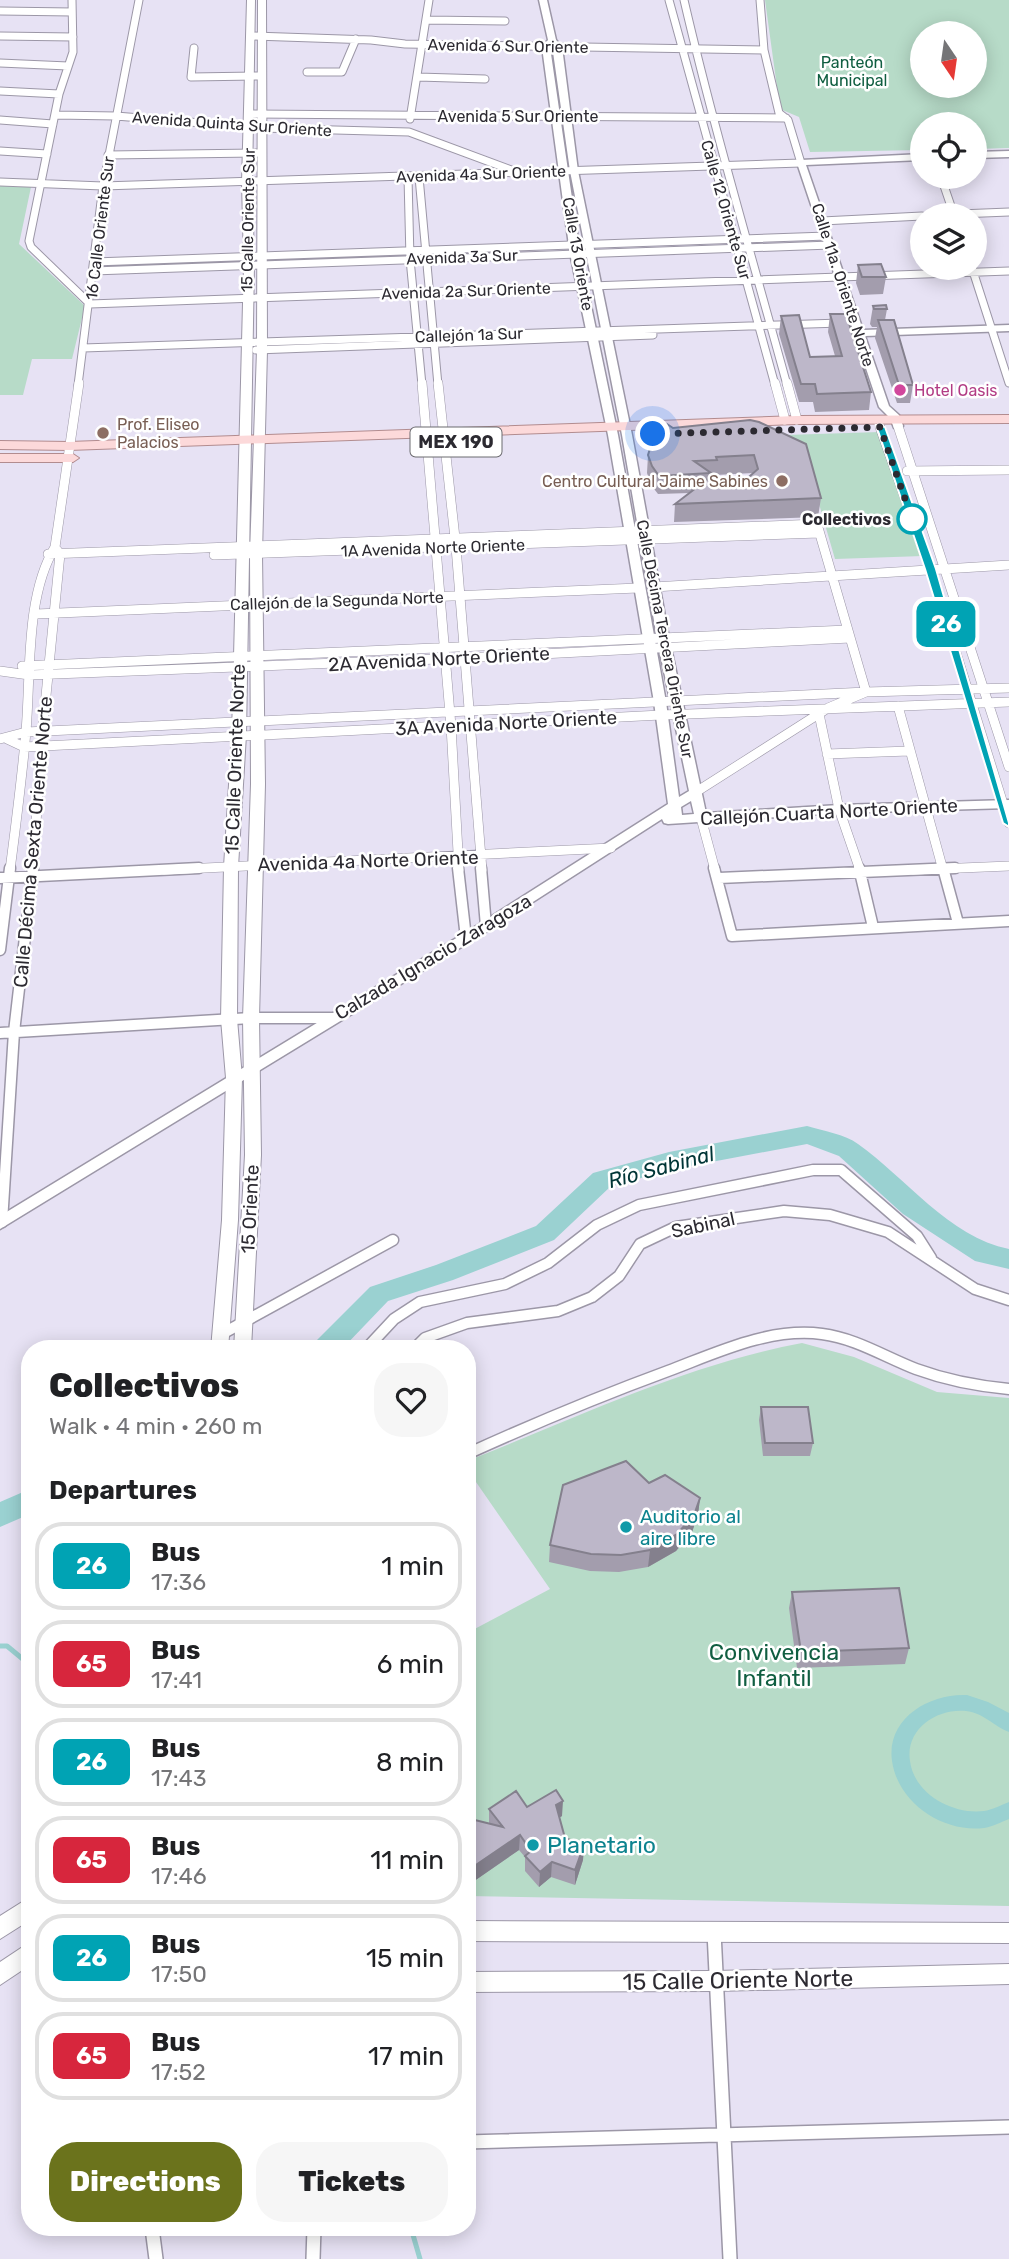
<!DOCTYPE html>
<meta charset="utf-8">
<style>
body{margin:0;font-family:Rubik,sans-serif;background:#f6f6f6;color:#202124;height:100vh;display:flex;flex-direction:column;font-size:26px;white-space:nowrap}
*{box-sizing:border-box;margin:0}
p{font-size:23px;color:#757577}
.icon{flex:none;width:38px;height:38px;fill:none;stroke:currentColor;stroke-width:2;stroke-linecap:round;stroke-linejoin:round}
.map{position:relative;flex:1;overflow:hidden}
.panel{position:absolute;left:21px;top:1340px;width:455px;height:896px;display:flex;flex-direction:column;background:#fff;border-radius:28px;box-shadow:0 4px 18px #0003}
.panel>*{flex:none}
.badge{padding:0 14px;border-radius:10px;font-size:24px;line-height:46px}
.needle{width:46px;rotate:167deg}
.buttons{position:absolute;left:910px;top:21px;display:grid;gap:14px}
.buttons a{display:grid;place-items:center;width:77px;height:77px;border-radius:50%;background:#fff;box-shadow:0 4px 18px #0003;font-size:35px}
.you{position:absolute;width:35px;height:35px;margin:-18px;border:5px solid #fff;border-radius:50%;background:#1a73e8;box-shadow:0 0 0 10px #1a73e833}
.map>.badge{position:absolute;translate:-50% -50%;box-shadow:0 0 0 4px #fff}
h2{padding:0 28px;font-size:26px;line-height:63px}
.round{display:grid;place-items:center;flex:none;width:74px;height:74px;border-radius:28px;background:#f6f6f6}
.summary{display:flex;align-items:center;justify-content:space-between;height:119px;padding:0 28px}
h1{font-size:33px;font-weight:800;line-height:52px}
.action{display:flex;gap:14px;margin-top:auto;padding:14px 28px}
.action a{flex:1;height:80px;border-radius:28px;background:#6b731c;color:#fff;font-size:28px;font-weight:800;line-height:80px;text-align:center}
.action a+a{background:#f6f6f6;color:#202124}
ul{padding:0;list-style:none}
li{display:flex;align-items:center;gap:21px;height:88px;margin:0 14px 10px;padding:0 14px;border:4px solid #e0e0e0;border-radius:28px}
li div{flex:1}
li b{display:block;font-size:26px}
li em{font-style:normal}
li .badge{min-width:77px;font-weight:700;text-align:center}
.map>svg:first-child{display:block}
.green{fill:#b7dbc8;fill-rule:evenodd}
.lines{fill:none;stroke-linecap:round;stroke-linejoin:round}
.stream{stroke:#9ad1d1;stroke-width:5}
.canal{fill:#9ad1d1;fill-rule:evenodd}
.river{fill:#9ad1d1;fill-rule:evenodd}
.minor-far3-casing{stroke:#9c97a7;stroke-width:9}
.minor-far2-casing{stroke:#9c97a7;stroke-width:10}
.minor-far1-casing{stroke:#9c97a7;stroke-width:13}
.minor-casing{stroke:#9c97a7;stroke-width:16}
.tertiary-casing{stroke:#9c97a7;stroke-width:3}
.secondary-casing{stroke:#9c97a7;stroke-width:2}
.primary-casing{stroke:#b28c8f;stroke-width:2}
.minor-far3{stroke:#fff;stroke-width:7}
.minor-far2{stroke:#fff;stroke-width:9}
.minor-far1{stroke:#fff;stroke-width:10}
.minor{stroke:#fff;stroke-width:13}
.tertiary{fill:#fff;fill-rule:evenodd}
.secondary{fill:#fff;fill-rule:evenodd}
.primary{fill:#fcd9da;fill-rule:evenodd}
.wall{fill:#a39dad;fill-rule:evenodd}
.shaded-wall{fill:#84808d}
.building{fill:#bdb7c9;stroke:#84808d;stroke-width:2}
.line{fill:#00a3b4;stroke:#fff;stroke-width:2}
.walk{stroke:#2c2a31;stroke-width:7;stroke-dasharray:0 12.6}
.hotel-dot{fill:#d1479c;stroke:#fff;stroke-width:2.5}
.education-dot{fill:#8d6e63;stroke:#fff;stroke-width:2.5}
.stop-dot{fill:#fff;stroke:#00a3b4;stroke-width:3.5}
.culture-dot{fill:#0f9aa8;stroke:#fff;stroke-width:2.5}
.labels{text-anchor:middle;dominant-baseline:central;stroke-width:5;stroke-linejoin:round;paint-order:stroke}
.far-street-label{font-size:16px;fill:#2c2a31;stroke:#fff}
.far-park-label{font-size:16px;fill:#105e41;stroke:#fff}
.far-hotel-label{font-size:16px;fill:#b23c85;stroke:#fff;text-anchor:start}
.far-education-label{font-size:16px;fill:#785e54;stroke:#fff;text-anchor:start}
.far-stop-label{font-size:16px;font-weight:bold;fill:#2c2a31;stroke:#fff;text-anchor:end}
.shield{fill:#fff;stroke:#6b6a6f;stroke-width:2}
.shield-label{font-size:18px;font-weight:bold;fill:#2c2a31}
.street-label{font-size:19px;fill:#2c2a31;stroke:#fff}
.culture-label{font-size:19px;fill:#0d838f;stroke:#fff;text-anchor:start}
.water-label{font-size:21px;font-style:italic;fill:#003536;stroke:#fff}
.near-park-label{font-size:23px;fill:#105e41;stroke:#fff}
.near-culture-label{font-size:23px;fill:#0d838f;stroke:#fff;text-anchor:start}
.near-street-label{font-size:23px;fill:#2c2a31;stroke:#fff}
</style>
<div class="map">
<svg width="1009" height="2259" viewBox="0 0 1009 2259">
<rect width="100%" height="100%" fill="#e7e2f4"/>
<path class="green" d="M765,0H1009V148L975,149V124H922V150L810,152L799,117L780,109ZM922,33H975V86H922Z
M0,185L31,187L19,244L85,306L72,359H32L23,395H0Z
M880,432L923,556L835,559L806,459L757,436Z
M802,1343L854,1357L937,1392L1009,1398V1906L467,1896V1633L550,1589L467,1469V1461C576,1418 686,1365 802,1343Z"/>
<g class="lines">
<path class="stream" d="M0,1646H7L30,1665
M411,2228L420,2259"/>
<path class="canal" d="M967,1695L988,1702L1009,1713V1732C993,1726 984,1713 966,1711C937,1708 905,1729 910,1761C914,1794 953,1815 984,1811C992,1810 1001,1805 1009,1802V1819C1001,1822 992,1827 984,1828C943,1833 898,1803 892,1761C886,1718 930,1693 967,1695Z"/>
<path class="river" d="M807,1126C823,1131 845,1134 858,1144C905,1177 949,1237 1009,1249V1269L975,1261L903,1214L839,1156L807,1144L669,1170L610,1187L554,1240L453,1280L388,1301L342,1349H312L316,1341L370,1287L436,1265L536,1226L593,1173L669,1152Z
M30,1489V1514L0,1527V1502Z"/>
<defs>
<path id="minor-far3" d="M72,0L73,52L59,94L29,241L31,247L90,304
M669,0L775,385
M684,0C714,129 752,257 787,385
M0,11L72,12
M427,20L505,21
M0,36L73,37
M252,36L371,40L405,44L764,50
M194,48L191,77L262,76
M0,63L68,66
M307,72H342L356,39
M418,77L485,79
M0,91L59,94
M250,114L786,118
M55,115L116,116L261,128L409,132L514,171
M410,119L429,0
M0,120L53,124
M0,151L47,154
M108,155L262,153
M408,177L410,259L422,385
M419,177L438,385
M941,177L954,215
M0,182L103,186L801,163L788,120L779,113L764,50L760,0
M934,215L1009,212
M822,221L922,216
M94,262L827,236
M972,268L1009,383
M93,271L831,245
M90,304L1009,271
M83,348L841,323
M256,350L653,335
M78,385L103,186L139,0"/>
<path id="minor-far2" d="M422,383L451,726L459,870
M438,383L456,547L482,870
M775,383L785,420
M787,383L797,420
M898,426L1009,767
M880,427L930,569L1009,823
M907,471L1009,470
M48,554L817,524L866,692L828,708L696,792
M214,555L819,533
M654,587L1009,565
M36,614L638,588
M22,666L847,630
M0,671L29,675L464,658L850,638
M898,706L943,870
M819,714L839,809L860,870
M0,739L26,732L866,692L1009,688
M7,739L24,747L661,715L1009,702
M827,754L909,751
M701,818L715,870
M10,870C16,824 22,778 26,731C31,675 25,596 55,547L79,383
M33,870L41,746L60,554L57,550
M164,870L611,848
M913,870L1009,866"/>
<path id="minor-far1" d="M458,868L466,938
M481,868L486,926
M714,868L732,936L1009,921
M859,868L873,927
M943,868L958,923
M0,878L199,868
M719,878L955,868
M0,950L10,868
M0,1033L251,1018H334
M2,1222L14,1032L33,868
M220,1335L393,1240
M366,1349L394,1319L420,1302L505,1284L548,1263L597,1225L639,1205L813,1170H841L917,1236L931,1258
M414,1349L425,1338L467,1323L558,1311L592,1297L619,1276L640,1244L676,1227L784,1211L830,1215L888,1232L975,1289L1009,1300
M467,1454C533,1424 600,1396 668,1371C716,1353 769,1327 822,1334C855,1338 885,1357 916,1369C946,1380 977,1386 1009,1389"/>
<path id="minor" d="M714,1932L730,2259
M467,2142L1009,2127
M152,2228L156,2259
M313,2259L314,2228"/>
<path id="tertiary" d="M539,0H547L556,40L562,47L578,171L632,435L669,638L706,813L839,805L1009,800V808L839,813L668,824L664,823L662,819L491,929L0,1229V1216L481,923L668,804L654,702L608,435L570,253L542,47L548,40ZM552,45L570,171L622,435L657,638L689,791L679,797L666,702L618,435L580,253L550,47ZM691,801L694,814L682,815L681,807Z
M1009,151V157L975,158V152Z
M922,154V160L806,165L863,330L1009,325V331L865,336L889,406L899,415L903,426L898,429L894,428L890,418L879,407L797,163L801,160Z"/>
<path id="secondary" d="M247,0H255L252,182L254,264L246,735L238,867L237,1019L242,1078L238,1220L228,1349H211L222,1220L226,1078L221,1019L224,867L232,735L244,264L242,182Z
M258,0H266L267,350L262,554L265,784L259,1018L261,1155L251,1349H234L245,1155L243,1018L251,784L250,554L257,350Z
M30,1897V1920L0,1939V1916Z
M467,1921L1009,1923V1943L467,1941Z
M30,1942V1965L0,1985V1962Z
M1009,1964V1984L716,1991L467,1992V1972L716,1971Z"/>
<path id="primary" d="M1009,415V423L797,424L69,450L0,449V441L69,442L797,416Z
M0,454H73L79,458L73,462H0Z"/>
</defs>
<use href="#minor-far3" class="minor-far3-casing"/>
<use href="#minor-far2" class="minor-far2-casing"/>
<use href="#minor-far1" class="minor-far1-casing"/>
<use href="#minor" class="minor-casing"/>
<use href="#tertiary" class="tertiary-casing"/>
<use href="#secondary" class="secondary-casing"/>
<use href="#primary" class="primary-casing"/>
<use href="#minor-far3" class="minor-far3"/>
<use href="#minor-far2" class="minor-far2"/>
<use href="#minor-far1" class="minor-far1"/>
<use href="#minor" class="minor"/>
<use href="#tertiary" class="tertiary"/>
<use href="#secondary" class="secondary"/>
<use href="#primary" class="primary"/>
</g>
<path class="wall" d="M858,265L886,277L883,294L860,295L856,283Z
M873,306L887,309L885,320L913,385L910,403H897L875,338L877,327H872L870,324Z
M830,314L871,392L869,410L815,412L813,402H799L779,334L781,316L810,357L835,356L828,332Z
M750,420L821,498L818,517L674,522L675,504L690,493L658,494L651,485L647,473L648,455L673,428ZM753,473L743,482L722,481L716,476V475Z
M761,1407L813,1443L810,1456H763L759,1420Z
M649,1483L700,1498L698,1515L692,1532L676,1551L648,1567L619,1572L590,1571L549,1562L550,1545Z
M792,1592L909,1648L905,1664L797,1668L789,1608Z
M527,1807L562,1816L559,1818L565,1838L584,1845L583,1860L575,1885L551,1877L539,1887L525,1871V1857L519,1850L467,1886V1818L489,1824V1809Z"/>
<path class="shaded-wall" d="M700,1498L698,1515L692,1532L676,1551L648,1567L650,1550Z
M563,1801L562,1816L555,1820L556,1805Z
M520,1835L519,1850L467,1886V1871Z
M584,1845L583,1860L575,1885V1870Z
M552,1862L551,1877L539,1887L540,1872Z"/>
<path class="building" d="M881,264L886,277H862L858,265Z
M886,305L887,309H874L873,306Z
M830,314H846L871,392L817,394L815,384H801L781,316L799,315L810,357L842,356Z
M878,320H894L913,385H899Z
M750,420L759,422L806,444L821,498L675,504L713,475L722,481L743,482L758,469L754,455L716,457L717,460L694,461L711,473L659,476L652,466L648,455L652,442L667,424L673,428Z
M761,1407H808L813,1443H765Z
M626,1461L649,1483L665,1475L700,1498L694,1515L677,1534L650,1550L621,1555L591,1554L550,1545L563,1485Z
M899,1588L909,1648L801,1652L792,1592Z
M556,1790L563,1801L556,1805L565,1838L584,1845L575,1870L552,1862L540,1872L525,1856L531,1851L520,1835L467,1871V1818L503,1827L489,1809L516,1791L527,1807Z"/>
<path class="line" d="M876,425L885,427L936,569L1009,823V827L1003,823L925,569Z"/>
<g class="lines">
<path class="walk" d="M653,434L880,427L912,519"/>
</g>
<circle class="hotel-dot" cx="900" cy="390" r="7"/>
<g class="education-dot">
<circle cx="103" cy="433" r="7"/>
<circle cx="782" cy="481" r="7"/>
</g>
<circle class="stop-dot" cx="912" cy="519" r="14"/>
<g class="culture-dot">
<circle cx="626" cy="1527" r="7"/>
<circle cx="533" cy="1845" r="7"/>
</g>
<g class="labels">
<g class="far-street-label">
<text transform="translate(508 46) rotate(1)">Avenida 6 Sur Oriente</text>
<text x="518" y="116">Avenida 5 Sur Oriente</text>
<text transform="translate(232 124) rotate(4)">Avenida Quinta Sur Oriente</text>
<text transform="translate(481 174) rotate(-2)">Avenida 4a Sur Oriente</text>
<text transform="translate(726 210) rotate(74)">Calle 12 Oriente Sur</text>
<text transform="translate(248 220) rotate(-89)">15 Calle Oriente Sur</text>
<text transform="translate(100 228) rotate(-83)">16 Calle Oriente Sur</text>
<text transform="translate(578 254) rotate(80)">Calle 13 Oriente</text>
<text transform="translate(462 257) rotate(-2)">Avenida 3a Sur</text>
<text transform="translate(843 285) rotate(72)">Calle 11a. Oriente Norte</text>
<text transform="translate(466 291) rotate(-2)">Avenida 2a Sur Oriente</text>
<text transform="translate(469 335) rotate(-2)">Callejón 1a Sur</text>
<text transform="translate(433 548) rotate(-2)">1A Avenida Norte Oriente</text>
<text transform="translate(337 601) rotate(-2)">Callejón de la Segunda Norte</text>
<text transform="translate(665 639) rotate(79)">Calle Décima Tercera Oriente Sur</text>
</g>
<g class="far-park-label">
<text x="852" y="62">Panteón<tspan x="852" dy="18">Municipal</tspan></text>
</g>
<g class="far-hotel-label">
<text x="914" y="390">Hotel Oasis</text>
</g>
<g class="far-education-label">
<text x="117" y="424">Prof. Eliseo<tspan x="117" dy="18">Palacios</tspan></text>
<text x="768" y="481" text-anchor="end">Centro Cultural Jaime Sabines</text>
</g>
<g class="far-stop-label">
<text x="891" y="519">Collectivos</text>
</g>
<rect class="shield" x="410.5" y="427.5" width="91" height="29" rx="5"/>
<g class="shield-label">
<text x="456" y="442">MEX 190</text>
</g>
<g class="street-label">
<text transform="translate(439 659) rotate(-3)">2A Avenida Norte Oriente</text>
<text transform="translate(506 723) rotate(-3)">3A Avenida Norte Oriente</text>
<text transform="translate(235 759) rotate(-88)">15 Calle Oriente Norte</text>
<text transform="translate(829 812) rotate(-3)">Callejón Cuarta Norte Oriente</text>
<text transform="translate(33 842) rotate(-85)">Calle Décima Sexta Oriente Norte</text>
<text transform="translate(368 861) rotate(-2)">Avenida 4a Norte Oriente</text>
<text transform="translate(433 957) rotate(-31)">Calzada Ignacio Zaragoza</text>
<text transform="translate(250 1209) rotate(-87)">15 Oriente</text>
<text transform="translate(703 1225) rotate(-12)">Sabinal</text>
</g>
<g class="culture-label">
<text x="640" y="1516">Auditorio al<tspan x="640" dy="22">aire libre</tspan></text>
</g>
<g class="water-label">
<text transform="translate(661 1167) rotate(-15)">Río Sabinal</text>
</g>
<g class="near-park-label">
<text x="774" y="1652">Convivencia<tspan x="774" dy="26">Infantil</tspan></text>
</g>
<g class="near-culture-label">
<text x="547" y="1845">Planetario</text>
</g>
<g class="near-street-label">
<text transform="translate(738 1980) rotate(-1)">15 Calle Oriente Norte</text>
</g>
</g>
</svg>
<div class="buttons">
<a><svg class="needle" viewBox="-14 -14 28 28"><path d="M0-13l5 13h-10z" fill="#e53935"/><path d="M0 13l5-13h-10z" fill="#757577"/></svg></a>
<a><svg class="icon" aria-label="locate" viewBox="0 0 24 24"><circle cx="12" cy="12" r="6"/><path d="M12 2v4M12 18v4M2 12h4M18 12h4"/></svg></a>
<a><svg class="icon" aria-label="layers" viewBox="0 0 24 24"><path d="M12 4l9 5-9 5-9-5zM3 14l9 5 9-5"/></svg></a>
</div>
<div class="you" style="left:653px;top:434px"></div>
<b class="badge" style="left:946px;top:624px;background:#00a3b4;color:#fff">26</b>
<section class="panel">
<div class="summary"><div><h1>Collectivos</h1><p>Walk · 4 min · 260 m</p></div><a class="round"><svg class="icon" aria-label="heart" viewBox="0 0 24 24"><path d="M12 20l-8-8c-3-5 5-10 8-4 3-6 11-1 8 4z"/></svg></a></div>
<h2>Departures</h2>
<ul>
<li><span class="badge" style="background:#00a3b4;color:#fff">26</span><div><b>Bus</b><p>17:36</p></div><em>1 min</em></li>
<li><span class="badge" style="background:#d7263d;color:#fff">65</span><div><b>Bus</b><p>17:41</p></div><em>6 min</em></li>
<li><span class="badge" style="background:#00a3b4;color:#fff">26</span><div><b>Bus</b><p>17:43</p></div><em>8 min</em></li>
<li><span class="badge" style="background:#d7263d;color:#fff">65</span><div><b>Bus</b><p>17:46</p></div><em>11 min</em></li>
<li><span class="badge" style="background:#00a3b4;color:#fff">26</span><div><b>Bus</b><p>17:50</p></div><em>15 min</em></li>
<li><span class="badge" style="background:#d7263d;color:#fff">65</span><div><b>Bus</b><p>17:52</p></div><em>17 min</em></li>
</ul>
<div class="action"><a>Directions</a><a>Tickets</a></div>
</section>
</div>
